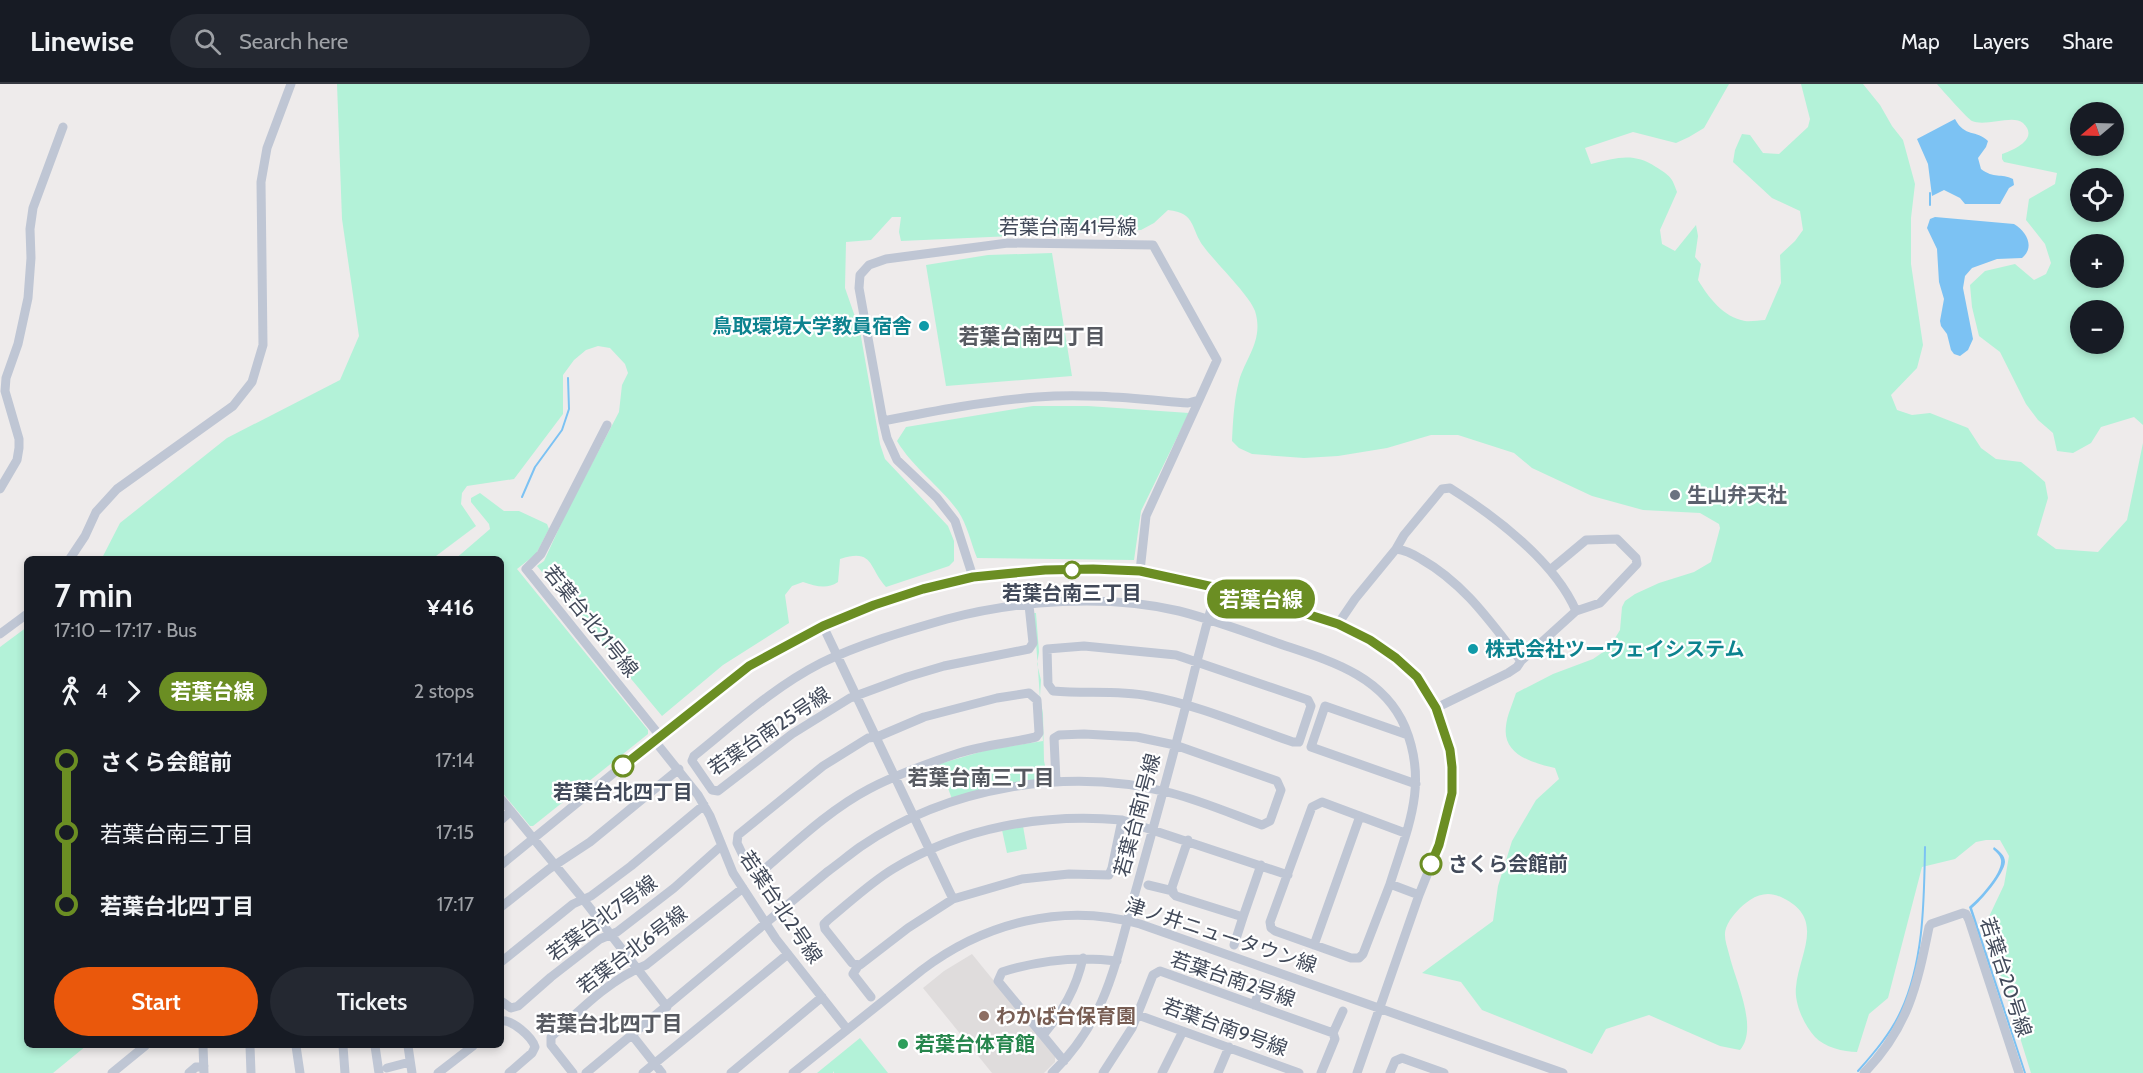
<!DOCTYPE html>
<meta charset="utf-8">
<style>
body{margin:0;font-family:Cabin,"Noto Sans JP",sans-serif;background:#242831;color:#f1f3f6;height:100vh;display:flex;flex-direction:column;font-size:22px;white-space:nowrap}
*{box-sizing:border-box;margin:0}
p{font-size:20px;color:#9ea1a6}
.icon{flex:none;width:33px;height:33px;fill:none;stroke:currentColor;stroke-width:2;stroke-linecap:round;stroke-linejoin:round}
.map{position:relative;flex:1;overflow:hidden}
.drawer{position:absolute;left:24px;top:472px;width:480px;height:492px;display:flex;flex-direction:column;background:#171b24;border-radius:9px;box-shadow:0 3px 9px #0003}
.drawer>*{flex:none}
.badge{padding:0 12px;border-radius:20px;font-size:21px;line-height:39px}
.needle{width:39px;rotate:251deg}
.tools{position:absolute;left:2070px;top:18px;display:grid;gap:12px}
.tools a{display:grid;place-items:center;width:54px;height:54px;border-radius:50%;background:#171b24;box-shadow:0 3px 9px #0003;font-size:30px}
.map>.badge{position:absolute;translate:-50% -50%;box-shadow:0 0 0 3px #fff}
.legs{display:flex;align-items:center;gap:9px;height:66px;padding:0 30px;font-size:20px}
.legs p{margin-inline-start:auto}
.headline{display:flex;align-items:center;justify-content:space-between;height:102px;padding:0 30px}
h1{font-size:33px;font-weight:600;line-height:45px}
.button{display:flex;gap:12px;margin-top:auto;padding:12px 30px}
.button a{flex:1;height:69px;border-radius:36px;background:#ea580c;color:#fff;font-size:24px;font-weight:600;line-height:69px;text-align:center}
.button a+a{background:#242831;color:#f1f3f6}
ul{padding:0 30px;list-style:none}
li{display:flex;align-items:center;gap:21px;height:72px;font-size:22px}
li i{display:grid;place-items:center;width:9px;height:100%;margin:0 8px;background:currentColor}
li i::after{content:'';width:15px;height:15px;margin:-8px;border:4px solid;border-radius:50%;background:#171b24}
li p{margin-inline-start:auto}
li:first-child i{background:linear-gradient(#0000 50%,currentColor 0)}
li:last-child i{background:linear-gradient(currentColor 50%,#0000 0)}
header{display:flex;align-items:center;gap:36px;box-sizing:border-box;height:84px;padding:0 30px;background:#171b24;border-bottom:2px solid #363941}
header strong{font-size:28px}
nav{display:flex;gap:33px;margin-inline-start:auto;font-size:21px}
.search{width:420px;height:54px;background:#242831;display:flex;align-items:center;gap:15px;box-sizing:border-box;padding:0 21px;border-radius:33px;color:#9ea1a6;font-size:22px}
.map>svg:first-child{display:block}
.education{fill:#dfdcdc}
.green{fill:#b3f2d8;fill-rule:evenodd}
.water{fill:#7cc2f3}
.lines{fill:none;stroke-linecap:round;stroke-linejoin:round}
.stream{stroke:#7cc2f3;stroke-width:2}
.minor{stroke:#bfc6d4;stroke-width:9}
.line-1-casing{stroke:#fff;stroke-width:14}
.line-1{stroke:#6b8e23;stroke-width:9}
.culture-dot{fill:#0f9aa8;stroke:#fff;stroke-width:2}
.worship-dot{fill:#6b7280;stroke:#fff;stroke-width:2}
.stop-1-dot{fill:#fff;stroke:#6b8e23;stroke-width:3}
.education-dot{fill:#8d6e63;stroke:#fff;stroke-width:2}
.leisure-dot{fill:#2e9e5b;stroke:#fff;stroke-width:2}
.labels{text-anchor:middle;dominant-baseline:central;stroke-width:4.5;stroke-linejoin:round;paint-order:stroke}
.street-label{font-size:20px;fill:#424a5a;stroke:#fff}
.culture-label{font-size:20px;font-weight:bold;fill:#0d838f;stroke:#fff;text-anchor:end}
.worship-label{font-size:20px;font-weight:bold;fill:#5b616d;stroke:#fff;text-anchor:start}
.stop-label{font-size:20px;font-weight:bold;fill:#424a5a;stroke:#fff}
.education-label{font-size:20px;font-weight:bold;fill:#785e54;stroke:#fff;text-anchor:start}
.leisure-label{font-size:20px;font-weight:bold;fill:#27864d;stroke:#fff;text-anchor:start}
.neighbourhood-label{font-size:21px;font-weight:bold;fill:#575a61;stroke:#fff}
</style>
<header>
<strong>Linewise</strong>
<div class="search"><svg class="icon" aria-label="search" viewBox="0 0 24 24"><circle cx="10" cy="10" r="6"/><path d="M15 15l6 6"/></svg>Search here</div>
<nav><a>Map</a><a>Layers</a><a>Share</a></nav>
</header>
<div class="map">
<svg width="2143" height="989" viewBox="0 0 2143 989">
<rect width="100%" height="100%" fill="#eeebeb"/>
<path class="education" d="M972,870L1055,972V978L1044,989H992L923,904L944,887Z"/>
<path class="green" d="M337,0H1729L1704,44L1689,53L1676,59L1633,48L1585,64L1591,80C1617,74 1633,68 1656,83C1670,92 1672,93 1677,108L1660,146L1662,160L1675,167L1696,141L1698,152L1695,173L1701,180L1698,196C1709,214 1723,233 1745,237C1751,238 1759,236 1765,236L1781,199L1780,171L1795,157L1803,146L1800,127L1772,114L1733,78L1735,66L1742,50L1750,51L1763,69L1779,70L1808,43L1810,35L1801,0H1863L1880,21L1892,42L1903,56L1915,100L1911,134V180L1923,261L1917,284L1891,311L1897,326L1912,331L1930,329L1968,344L1981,364L1996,375L2021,378L2031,386L2045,398L2048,414L2037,451L2056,465L2098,468L2127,436L2143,359V989H2031L1985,841L2004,801L2009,772L2000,756H1986L1976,758L1955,775L1922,783L1888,914L1869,930L1857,968C1844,968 1824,963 1815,953C1804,941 1794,919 1796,903C1799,870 1826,835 1783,814C1771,808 1761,809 1750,816C1741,822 1730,833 1726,844C1723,852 1727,862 1729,870C1735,896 1759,944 1740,966L1720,962L1649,931L1606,945L1592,970L1482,926L1461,898L1422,889L1493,837L1498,802L1512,757L1536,716L1559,695L1555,684C1533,679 1502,671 1506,642C1507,631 1513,619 1516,609L1553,590L1593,575L1609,564L1620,546L1622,523L1625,517L1635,510L1659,499L1694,488L1711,478L1720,444L1719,440L1700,429L1643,426L1592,412L1532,384L1514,369L1458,351H1431L1387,364L1338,372L1304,374L1252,370L1239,364L1232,357C1233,337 1234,316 1239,297C1246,273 1264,256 1255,227C1250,212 1215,178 1204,163C1190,145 1197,129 1168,126L1154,139L1141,146L901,157L899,148L901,133H892L871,156L846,158L845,204L860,247L880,360L885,375L948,442L954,457V477L949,482L886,503C868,483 874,464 840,475L838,498C826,506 816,502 803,498L792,502L785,511L789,539L723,581L662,632L537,482L544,477L566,429L619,328L622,301L628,289L625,280L610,264L598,262L586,266L574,276L563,291V330L514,395L467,402L462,409L461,420L476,442L432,475L101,476L120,439L227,354L340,296L359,252L342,135Z
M1937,0H2143V341L2134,333L2101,343L2091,359L2073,369L2057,367L2053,349L2038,336L2026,320L2000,268L1979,252L1972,223L1970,201L1985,187L2015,180L2034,196L2046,190L2051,179L2045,160L2026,136L2029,115L2055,100L2057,89L2004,78L2002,75V70C2013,66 2040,55 2023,39C2013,30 1986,43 1972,37C1969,36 1942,6 1937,0ZM2080,28H2114V62H2080ZM2080,94H2114V128H2080ZM2080,160H2114V194H2080ZM2080,226H2114V260H2080Z
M1052,169L1072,292L946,302L926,181L988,171Z
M1033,322H1088L1189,329L1141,427L1134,476L977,474C971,459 967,440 958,427C940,402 913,384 897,357L906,343Z
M480,409L504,427H519L547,440L549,445L536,470L517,485L648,646V650L533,742H530L501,707V476H454L490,445L489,440L471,418V414Z
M1034,529H1036L1039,568L1037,580L1041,596L1040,612L1043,630L1044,677L1048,695L952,715L939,680L987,666L1043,657Z
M27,543V962H86L53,989H0V563Z
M1023,742L1027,765L1007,769L1002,746Z
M860,954L888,989H834V987L833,989H817Z"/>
<path class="water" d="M1955,35C1965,54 1976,45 1988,57L1986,63L1978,74L1981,85C1994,95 2001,89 2013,95L2014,101L2009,104L2000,120H1965L1960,114L1944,106L1932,112L1928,80L1917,55Z
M1935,133L2014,140C2027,148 2035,163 2022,174L1997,175L1972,184L1965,192L1963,204L1973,255L1968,266L1960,272L1954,270L1951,266L1947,250L1941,242L1940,237L1944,215L1939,198L1937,165L1927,144L1930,135Z
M1994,763C1999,767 2005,771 2005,778C2004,790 1981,817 1972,824L2026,989H2024L1969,823C1979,815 2003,789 2001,776C2000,771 1996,768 1993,765Z"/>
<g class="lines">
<path class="stream" d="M1930,121V109
M522,413L535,383L562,346L569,325L568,294
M1858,987C1874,969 1891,949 1901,927C1924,877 1924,817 1925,763"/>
<path class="minor" d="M883,337C934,327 986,317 1037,313C1088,309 1138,315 1188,319L1199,316L1217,276L1153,161L1008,159L886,175L869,181L860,191L859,204L883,337L887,354L897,376L937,414L955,437L973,493
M607,341L541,470L526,485L660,652
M0,405L17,376L19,364V355L5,307L6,294L18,260L28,214L31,174L30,145L33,124L63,43
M69,476L85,452L96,428L117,405L233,322L252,298L263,261L261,98L267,64L291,0
M1550,486L1586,456L1617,455L1636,474L1637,480L1600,519L1576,527
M1140,487L1146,432L1199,316
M1029,521L1033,559L1029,565L944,582L907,593L850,614L792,650L718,707L712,706L692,677L694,672C735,639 774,603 821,579C860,560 905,547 947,535C1017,516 1108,510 1179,527C1214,536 1249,549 1283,561C1331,577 1383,592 1405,643C1429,701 1407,745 1390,800L1419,811
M1338,540L1355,515L1396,465C1406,466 1413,470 1421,475C1465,500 1491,539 1521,577L1576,527C1555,478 1495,432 1450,404L1442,405L1404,451L1396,465
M823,542L953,815
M0,550L27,530
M1084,562L1176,571L1308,616L1311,622L1299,658H1293C1246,642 1198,621 1149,612C1117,606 1085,610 1053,607L1048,600L1047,565Z
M1029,609L1037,616L1039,649L1036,653C1011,659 984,661 959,669C929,679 897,690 869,705C829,726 794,760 760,789L755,790L751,788L737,759L738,751L823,682L868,654L877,653L924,633L997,614Z
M1436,624L1508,589L1517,583L1521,577
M1408,651L1325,622L1311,663L1416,700
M654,656L698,711L710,732L733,789L776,855L847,945
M501,715L583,815L667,923
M501,736L511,727
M1122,736L1112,784L1109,791L1069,790L1022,795L953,815L908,844L860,881L852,879L825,845L824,840L828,836C849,819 870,799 893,785C962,743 1043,729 1122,736L1288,791
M1188,756L1172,803L1173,809L1176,812L1243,833L1261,781
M501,781L686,630L749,583L823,542L874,521L923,505L973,493L1045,486L1093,485L1140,487L1218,503L1338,540L1370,556L1396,574L1417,593L1436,624L1450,666L1452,709L1439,761L1419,811L1357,989
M1390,800L1363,870L1359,874H1351L1275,847L1271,844L1270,838L1312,723L1322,718L1405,749
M1148,801L1173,807
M501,823L549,785L590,758L679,685
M1234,861L1243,833
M1314,861L1360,732
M501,878L573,820L591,812L631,782L704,721
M858,882L853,890L871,913
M501,917L511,924L518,922L551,893L600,855L617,848L674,804L721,762
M1254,921L1263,898
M1138,931L1299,989
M501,937C512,935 532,953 535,963L532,969L509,989
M1333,949L1343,927
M632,951L662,989
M1043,951C1063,927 1076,905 1083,874
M203,962L204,989
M250,962L251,989
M296,962L300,989
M343,962L345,989
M375,962L379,989
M408,962L412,989
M1064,977L998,897L1002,888C1040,876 1077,872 1117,877
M387,984L410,978
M112,989L145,962
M189,989L196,983L204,982
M438,989L473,962
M573,989L551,961V953C579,927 610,895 646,881L743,804
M586,989L827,788C838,780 849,771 860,763C947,703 1068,682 1171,709C1202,717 1232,730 1262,741L1270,737L1281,706L1277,697L1175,661L1137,653L1084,650L1059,651L1054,654L1056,697
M643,989L788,870
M731,989L822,913
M793,989L922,886C984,839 1063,818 1140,840L1563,989
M1052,989C1109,934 1116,874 1137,802C1158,727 1179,652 1197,577C1204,552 1209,528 1218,503
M1103,989L1132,944L1153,891L1160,887L1333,949L1335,955L1321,989
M1162,989L1183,947
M1218,989L1229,963
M1390,989L1395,977L1402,974L1444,989
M1864,989C1908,944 1917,902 1929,843L1931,840L1963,829L1966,830L1969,836L2019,989"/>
</g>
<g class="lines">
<defs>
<path id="line-1" d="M623,682L749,582L823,542L874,521L923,505L973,493L1045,486L1093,485L1140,487L1241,509L1338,540L1370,556L1396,574L1417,593L1436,624L1450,666L1452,683V709L1439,761L1431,780"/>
</defs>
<use href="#line-1" class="line-1-casing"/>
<use href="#line-1" class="line-1"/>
</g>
<g class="culture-dot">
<circle cx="924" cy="242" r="6"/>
<circle cx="1473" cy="565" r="6"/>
</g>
<circle class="worship-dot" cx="1675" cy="411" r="6"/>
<g class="stop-1-dot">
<circle cx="1072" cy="486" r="8"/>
<circle cx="623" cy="682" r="10"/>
<circle cx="1431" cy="780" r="10"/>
</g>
<circle class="education-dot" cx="984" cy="932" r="6"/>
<circle class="leisure-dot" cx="903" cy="960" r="6"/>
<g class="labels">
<g class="street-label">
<text x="1068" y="143">若葉台南41号線</text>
<text transform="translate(591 537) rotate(51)">若葉台北21号線</text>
<text transform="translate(769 647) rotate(-34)">若葉台南25号線</text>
<text transform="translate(1137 731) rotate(-75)">若葉台南1号線</text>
<text transform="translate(781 823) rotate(56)">若葉台北2号線</text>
<text transform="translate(602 834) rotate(-36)">若葉台北7号線</text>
<text transform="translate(1221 851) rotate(18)">津ノ井ニュータウン線</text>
<text transform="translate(632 866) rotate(-37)">若葉台北6号線</text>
<text transform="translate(2006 893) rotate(72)">若葉台20号線</text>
<text transform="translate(1233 895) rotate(19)">若葉台南2号線</text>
<text transform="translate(1225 943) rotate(20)">若葉台南9号線</text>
</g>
<g class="culture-label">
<text x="912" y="242">鳥取環境大学教員宿舎</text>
<text x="1485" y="565" text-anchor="start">株式会社ツーウェイシステム</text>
</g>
<g class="worship-label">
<text x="1687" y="411">生山弁天社</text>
</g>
<g class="stop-label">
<text x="1072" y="509">若葉台南三丁目</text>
<text x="623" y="708">若葉台北四丁目</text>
<text x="1448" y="780" text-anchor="start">さくら会館前</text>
</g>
<g class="education-label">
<text x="996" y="932">わかば台保育園</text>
</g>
<g class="leisure-label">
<text x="915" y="960">若葉台体育館</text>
</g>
<g class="neighbourhood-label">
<text x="1032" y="252">若葉台南四丁目</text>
<text x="981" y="693">若葉台南三丁目</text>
<text x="609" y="939">若葉台北四丁目</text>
</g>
</g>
</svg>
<div class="tools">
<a><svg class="needle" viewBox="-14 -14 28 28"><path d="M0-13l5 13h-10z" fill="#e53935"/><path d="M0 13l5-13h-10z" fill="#9ea1a6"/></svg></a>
<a><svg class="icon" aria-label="locate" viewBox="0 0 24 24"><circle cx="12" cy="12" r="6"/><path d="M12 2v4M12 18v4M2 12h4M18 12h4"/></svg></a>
<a>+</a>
<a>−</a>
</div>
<b class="badge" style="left:1261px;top:515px;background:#6b8e23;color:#fff">若葉台線</b>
<section class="drawer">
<div class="headline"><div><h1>7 min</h1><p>17:10 – 17:17 · Bus</p></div><b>¥416</b></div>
<div class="legs"><svg class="icon" aria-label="walk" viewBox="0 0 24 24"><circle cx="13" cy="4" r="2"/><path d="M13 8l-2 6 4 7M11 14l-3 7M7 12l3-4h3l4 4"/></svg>4<svg class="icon" aria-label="forward" viewBox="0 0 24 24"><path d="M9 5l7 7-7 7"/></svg><b class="badge" style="background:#6b8e23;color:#fff">若葉台線</b><p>2 stops</p></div>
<ul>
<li><i style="color:#6b8e23"></i><b>さくら会館前</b><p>17:14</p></li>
<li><i style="color:#6b8e23"></i><span>若葉台南三丁目</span><p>17:15</p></li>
<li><i style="color:#6b8e23"></i><b>若葉台北四丁目</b><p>17:17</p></li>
</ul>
<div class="button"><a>Start</a><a>Tickets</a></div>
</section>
</div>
